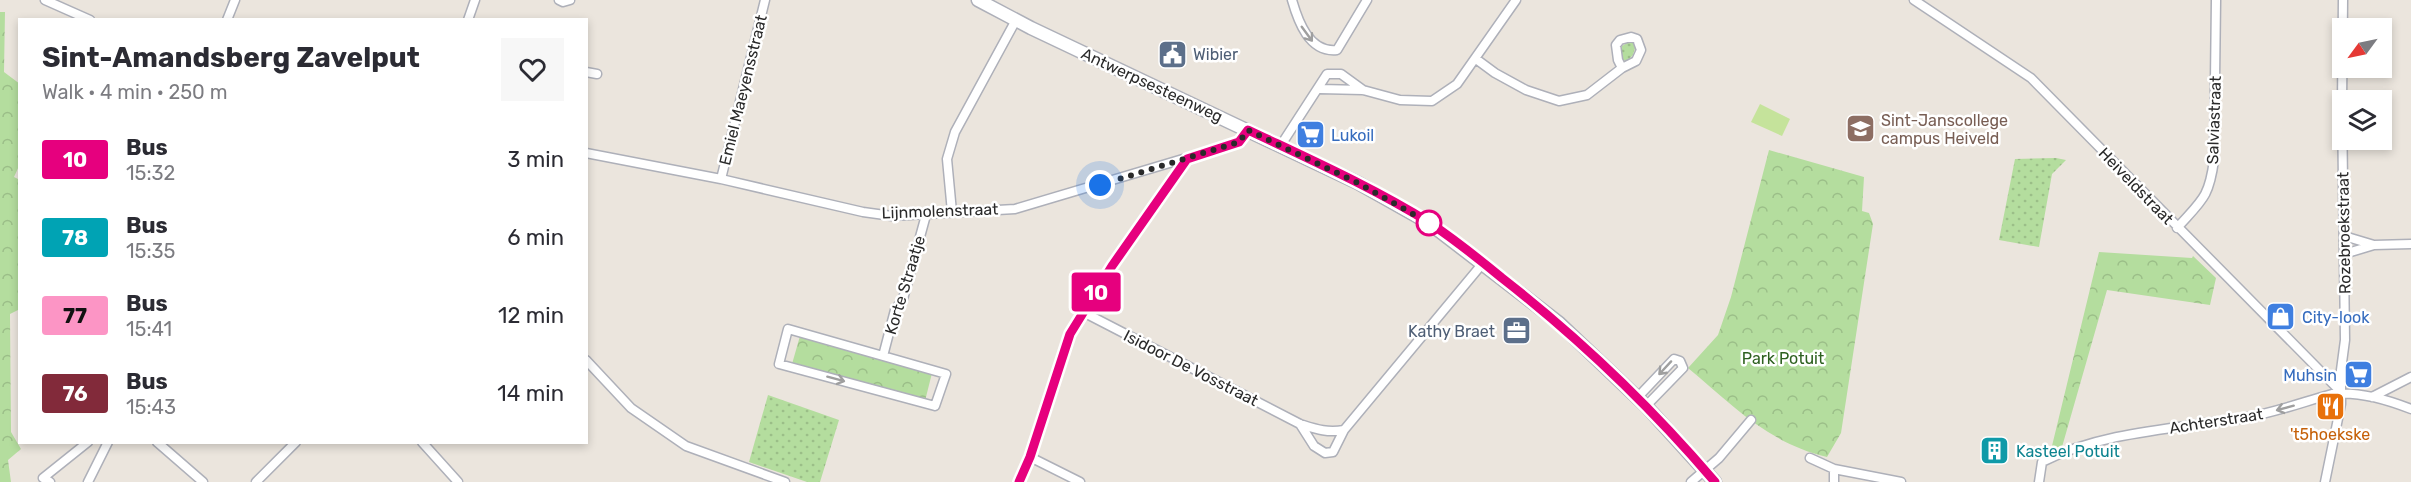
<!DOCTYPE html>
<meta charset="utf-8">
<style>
body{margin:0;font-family:Rubik,sans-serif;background:#f7f7f7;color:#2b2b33;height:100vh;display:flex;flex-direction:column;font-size:22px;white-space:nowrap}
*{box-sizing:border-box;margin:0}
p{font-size:20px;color:#7c7c81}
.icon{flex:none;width:33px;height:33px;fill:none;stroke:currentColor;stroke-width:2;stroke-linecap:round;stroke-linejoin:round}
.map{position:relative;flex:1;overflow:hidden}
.sheet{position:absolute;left:18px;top:18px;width:570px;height:426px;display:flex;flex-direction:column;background:#fff;border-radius:0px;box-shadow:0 3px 9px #0003}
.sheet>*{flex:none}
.badge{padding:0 12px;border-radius:4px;font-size:21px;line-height:39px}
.needle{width:39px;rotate:237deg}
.controls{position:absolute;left:2332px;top:18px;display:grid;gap:12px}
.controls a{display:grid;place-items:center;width:60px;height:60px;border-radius:0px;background:#fff;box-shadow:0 3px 9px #0003;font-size:30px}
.you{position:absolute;width:30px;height:30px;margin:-15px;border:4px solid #fff;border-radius:50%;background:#1a73e8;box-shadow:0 0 0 9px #1a73e833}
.map>.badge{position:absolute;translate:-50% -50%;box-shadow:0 0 0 3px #fff}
.round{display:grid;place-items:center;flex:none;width:63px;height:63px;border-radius:0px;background:#f7f7f7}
.overview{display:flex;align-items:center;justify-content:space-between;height:102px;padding:0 24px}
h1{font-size:28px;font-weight:700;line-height:45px}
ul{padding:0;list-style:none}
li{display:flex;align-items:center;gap:18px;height:78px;padding:0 24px}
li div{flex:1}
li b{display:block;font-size:22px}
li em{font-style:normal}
li .badge{min-width:66px;font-weight:700;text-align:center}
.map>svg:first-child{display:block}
.grass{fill:url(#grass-dots)}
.forest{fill:url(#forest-crowns)}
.pitch{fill:#c5e39b}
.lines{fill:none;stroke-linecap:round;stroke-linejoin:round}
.street-casing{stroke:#aeb0b9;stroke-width:11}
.secondary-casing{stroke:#aeb0b9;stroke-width:15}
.street{stroke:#fff;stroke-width:8}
.secondary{stroke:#fff;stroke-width:12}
.oneway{stroke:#9f9f9f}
.line-casing{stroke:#fff;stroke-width:14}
.line{stroke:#e6007e;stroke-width:9}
.walk{stroke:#2a2a2a;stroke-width:6;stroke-dasharray:0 10.8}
.stop-dot{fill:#fff;stroke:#e6007e;stroke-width:3}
.labels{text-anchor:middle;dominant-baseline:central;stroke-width:5;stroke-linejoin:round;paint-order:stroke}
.service-label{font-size:16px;fill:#4e5e75;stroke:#fff;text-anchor:start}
.street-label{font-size:16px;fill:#2a2a2a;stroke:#fff}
.education-label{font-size:16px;fill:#785e54;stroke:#fff;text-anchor:start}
.shop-label{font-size:16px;fill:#366cbe;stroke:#fff;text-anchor:start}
.park-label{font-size:16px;fill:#2e6120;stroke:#fff}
.food-label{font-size:16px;fill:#c56008;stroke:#fff}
.culture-label{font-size:16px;fill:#0d838f;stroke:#fff;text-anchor:start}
</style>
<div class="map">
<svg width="2411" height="482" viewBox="0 0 2411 482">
<defs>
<pattern id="grass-dots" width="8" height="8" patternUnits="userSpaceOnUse" patternTransform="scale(1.5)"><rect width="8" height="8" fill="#b4dd9e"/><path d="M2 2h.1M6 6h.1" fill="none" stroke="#9bbe88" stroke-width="1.8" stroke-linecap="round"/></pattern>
<pattern id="forest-crowns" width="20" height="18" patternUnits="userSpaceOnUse" patternTransform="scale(1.5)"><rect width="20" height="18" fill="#b4dd9e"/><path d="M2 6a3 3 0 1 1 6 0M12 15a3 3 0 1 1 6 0" fill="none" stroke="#9bbe88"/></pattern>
</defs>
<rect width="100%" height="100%" fill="#ebe5dd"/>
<path class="grass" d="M1629,42L1633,43L1635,48L1633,55L1627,61L1623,60L1620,55L1622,46Z
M2056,158L2066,160L2052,174L2039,247L1999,240L2015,159Z
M768,395L839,420L820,482H807L749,462Z"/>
<path class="forest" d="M0,12H5L4,72L20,84L19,166L14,177L20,180V243C17,248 20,299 20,309L10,314L11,432L21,449L8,460L11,482H0Z
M1769,150L1864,177L1862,211L1869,213L1873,224L1841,433L1827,457C1766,442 1734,406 1688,368L1718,335L1731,297Z
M2099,252L2192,258L2193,256L2216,278L2210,305L2107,290L2062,447L2051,450Z
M800,336L932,373L925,401L792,364Z"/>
<path class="pitch" d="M1760,104L1790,119L1782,136L1751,122Z"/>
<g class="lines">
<defs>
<path id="street" d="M45,0L90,20
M559,0L563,2L570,0
M1292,0C1298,21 1309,53 1337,50L1367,0
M1914,0L2031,78L2342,393
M227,20L235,0
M468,20L475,0
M1476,59L1495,73L1526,90L1559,101L1587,95L1622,68L1636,61L1641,50L1637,39L1631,37L1620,40L1616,45L1618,60L1622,68
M586,72L597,74
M1320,89L1363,90L1400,100L1432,101L1457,84L1516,0
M1281,145L1327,74H1341L1363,90
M586,153L721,179L863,212L892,216L1015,209L1240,142L1248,130
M721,179L765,0
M952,212L947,159L955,132L1016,20
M2177,228C2202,200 2209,198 2214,160L2216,0
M2344,236L2374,245
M2344,254L2374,245L2411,244
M1083,312L1300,424C1316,429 1327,433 1344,430L1483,263
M883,356L946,374L935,406L779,364L788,329L883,356L895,310L903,299L926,215
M586,360L631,408L686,446L785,482
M2372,397L2411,377
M1637,398L1674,359L1680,361L1683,368L1646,406
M1300,424L1314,446L1325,453L1333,452L1344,430
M157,442L203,482
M422,442L458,482
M1030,457L1080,482
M1810,458L1834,469L1901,482
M50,482L43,478L88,442
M88,482L108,442
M256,482L296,442
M1019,482L1030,457L1070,334L1112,266L1186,159
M1691,482L1719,458L1751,420
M1834,482V469
M2039,482L2042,462C2104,431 2176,429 2243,418C2274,413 2303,402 2332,394C2359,391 2386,399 2411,409
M2325,482L2341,404V370L2345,340L2342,104L2343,0"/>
<path id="secondary" d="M978,0L1031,28L1358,183L1429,223L1559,323L1646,406L1715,482"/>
</defs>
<use href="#street" class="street-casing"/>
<use href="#secondary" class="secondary-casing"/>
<use href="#street" class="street"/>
<use href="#secondary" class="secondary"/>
</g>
<defs><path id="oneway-shaft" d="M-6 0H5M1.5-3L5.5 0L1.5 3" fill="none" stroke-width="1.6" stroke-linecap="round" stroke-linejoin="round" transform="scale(1.5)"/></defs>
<g class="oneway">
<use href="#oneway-shaft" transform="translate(1307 34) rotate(54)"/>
<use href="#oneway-shaft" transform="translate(1665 368) rotate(133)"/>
<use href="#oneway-shaft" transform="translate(836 379) rotate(15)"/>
<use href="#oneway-shaft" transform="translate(2285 408) rotate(165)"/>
</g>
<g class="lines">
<defs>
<path id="line" d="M1019,482L1030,457L1070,334L1112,266L1187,159L1239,142L1248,130C1309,159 1372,187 1430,223C1455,240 1479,259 1502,278C1580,339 1651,407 1715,482"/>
</defs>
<use href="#line" class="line-casing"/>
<use href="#line" class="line"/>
<path class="walk" d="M1100,185L1239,142L1248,130L1358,183L1429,223"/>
</g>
<defs>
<symbol id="civic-square" viewBox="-11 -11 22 22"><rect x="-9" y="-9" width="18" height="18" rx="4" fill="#5c6f8a" stroke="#fff"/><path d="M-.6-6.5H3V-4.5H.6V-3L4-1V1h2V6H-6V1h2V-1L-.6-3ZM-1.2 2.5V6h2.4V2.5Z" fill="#fff"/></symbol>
<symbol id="school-square" viewBox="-11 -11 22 22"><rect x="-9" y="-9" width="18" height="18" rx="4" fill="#8d6e63" stroke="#fff"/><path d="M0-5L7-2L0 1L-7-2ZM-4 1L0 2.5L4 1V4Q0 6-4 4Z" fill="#fff"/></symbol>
<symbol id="supermarket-square" viewBox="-11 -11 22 22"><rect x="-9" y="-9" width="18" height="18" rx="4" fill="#3f7fe0" stroke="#fff"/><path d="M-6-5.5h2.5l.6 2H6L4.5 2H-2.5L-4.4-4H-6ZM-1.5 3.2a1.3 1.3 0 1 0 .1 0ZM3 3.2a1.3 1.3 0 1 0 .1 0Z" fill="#fff"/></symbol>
<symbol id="shop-square" viewBox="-11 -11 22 22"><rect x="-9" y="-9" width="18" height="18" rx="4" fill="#3f7fe0" stroke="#fff"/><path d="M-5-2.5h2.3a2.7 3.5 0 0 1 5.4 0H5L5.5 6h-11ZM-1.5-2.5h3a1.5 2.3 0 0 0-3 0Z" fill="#fff"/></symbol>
<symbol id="office-square" viewBox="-11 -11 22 22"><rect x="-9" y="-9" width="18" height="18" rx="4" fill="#5c6f8a" stroke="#fff"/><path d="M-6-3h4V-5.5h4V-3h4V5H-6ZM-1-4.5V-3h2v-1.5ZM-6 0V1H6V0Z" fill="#fff"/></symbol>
<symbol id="restaurant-square" viewBox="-11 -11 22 22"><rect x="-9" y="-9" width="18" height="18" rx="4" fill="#e8710a" stroke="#fff"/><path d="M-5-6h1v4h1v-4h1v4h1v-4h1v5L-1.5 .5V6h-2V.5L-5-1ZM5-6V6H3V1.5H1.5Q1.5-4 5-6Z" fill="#fff"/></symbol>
<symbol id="building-square" viewBox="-11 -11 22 22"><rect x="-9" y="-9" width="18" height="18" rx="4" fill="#0f9aa8" stroke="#fff"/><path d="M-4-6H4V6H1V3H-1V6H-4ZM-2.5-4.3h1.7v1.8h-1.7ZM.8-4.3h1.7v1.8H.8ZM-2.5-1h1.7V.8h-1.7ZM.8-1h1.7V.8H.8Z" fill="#fff"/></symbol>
</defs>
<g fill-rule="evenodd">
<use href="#civic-square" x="1156" y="38" width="33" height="33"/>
<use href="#school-square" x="1844" y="112" width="33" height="33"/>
<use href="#supermarket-square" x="1294" y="118" width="33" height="33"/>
<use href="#shop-square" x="2264" y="300" width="33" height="33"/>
<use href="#office-square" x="1500" y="314" width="33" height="33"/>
<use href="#supermarket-square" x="2342" y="358" width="33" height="33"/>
<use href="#restaurant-square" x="2314" y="390" width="33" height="33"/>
<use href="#building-square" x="1978" y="434" width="33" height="33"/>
</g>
<circle class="stop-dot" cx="1429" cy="223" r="12"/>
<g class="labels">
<g class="service-label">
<text x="1193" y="54">Wibier</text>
<text x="1495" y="331" text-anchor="end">Kathy Braet</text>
</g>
<g class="street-label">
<text transform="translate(1152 85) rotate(25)">Antwerpsesteenweg</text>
<text transform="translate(743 90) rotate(-76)">Emiel Maeyensstraat</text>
<text transform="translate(2214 120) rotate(-88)">Salviastraat</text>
<text transform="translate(2136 186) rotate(46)">Heiveldstraat</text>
<text transform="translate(940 211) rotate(-2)">Lijnmolenstraat</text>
<text transform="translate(2344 233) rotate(-91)">Rozebroekstraat</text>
<text transform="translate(905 285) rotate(-73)">Korte Straatje</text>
<text transform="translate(1191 368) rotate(27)">Isidoor De Vosstraat</text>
<text transform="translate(2216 421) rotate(-9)">Achterstraat</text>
</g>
<g class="education-label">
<text x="1881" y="120">Sint-Janscollege<tspan x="1881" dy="18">campus Heiveld</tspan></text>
</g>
<g class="shop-label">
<text x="1331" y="135">Lukoil</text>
<text x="2302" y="317">City-look</text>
<text x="2337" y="375" text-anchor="end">Muhsin</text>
</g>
<g class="park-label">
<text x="1783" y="358">Park Potuit</text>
</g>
<g class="food-label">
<text x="2330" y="434">'t5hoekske</text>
</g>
<g class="culture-label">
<text x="2016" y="451">Kasteel Potuit</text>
</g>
</g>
</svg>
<div class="controls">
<a><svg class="needle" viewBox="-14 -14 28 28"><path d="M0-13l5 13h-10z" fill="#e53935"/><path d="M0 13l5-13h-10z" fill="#7c7c81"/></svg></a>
<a><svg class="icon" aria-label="layers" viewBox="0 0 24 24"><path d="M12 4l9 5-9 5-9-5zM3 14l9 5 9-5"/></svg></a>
</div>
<div class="you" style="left:1100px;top:185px"></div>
<b class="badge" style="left:1096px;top:292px;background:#e6007e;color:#fff">10</b>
<section class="sheet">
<div class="overview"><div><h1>Sint-Amandsberg Zavelput</h1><p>Walk · 4 min · 250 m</p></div><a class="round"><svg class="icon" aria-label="heart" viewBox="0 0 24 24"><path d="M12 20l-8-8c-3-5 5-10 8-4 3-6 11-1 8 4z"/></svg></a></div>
<ul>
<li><span class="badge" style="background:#e6007e;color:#fff">10</span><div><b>Bus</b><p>15:32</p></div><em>3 min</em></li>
<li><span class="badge" style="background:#00a3b4;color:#fff">78</span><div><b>Bus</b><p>15:35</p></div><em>6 min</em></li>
<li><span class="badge" style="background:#fc95c5;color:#111">77</span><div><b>Bus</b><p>15:41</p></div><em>12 min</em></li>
<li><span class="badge" style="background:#822a3a;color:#fff">76</span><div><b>Bus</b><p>15:43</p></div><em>14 min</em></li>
</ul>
</section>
</div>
